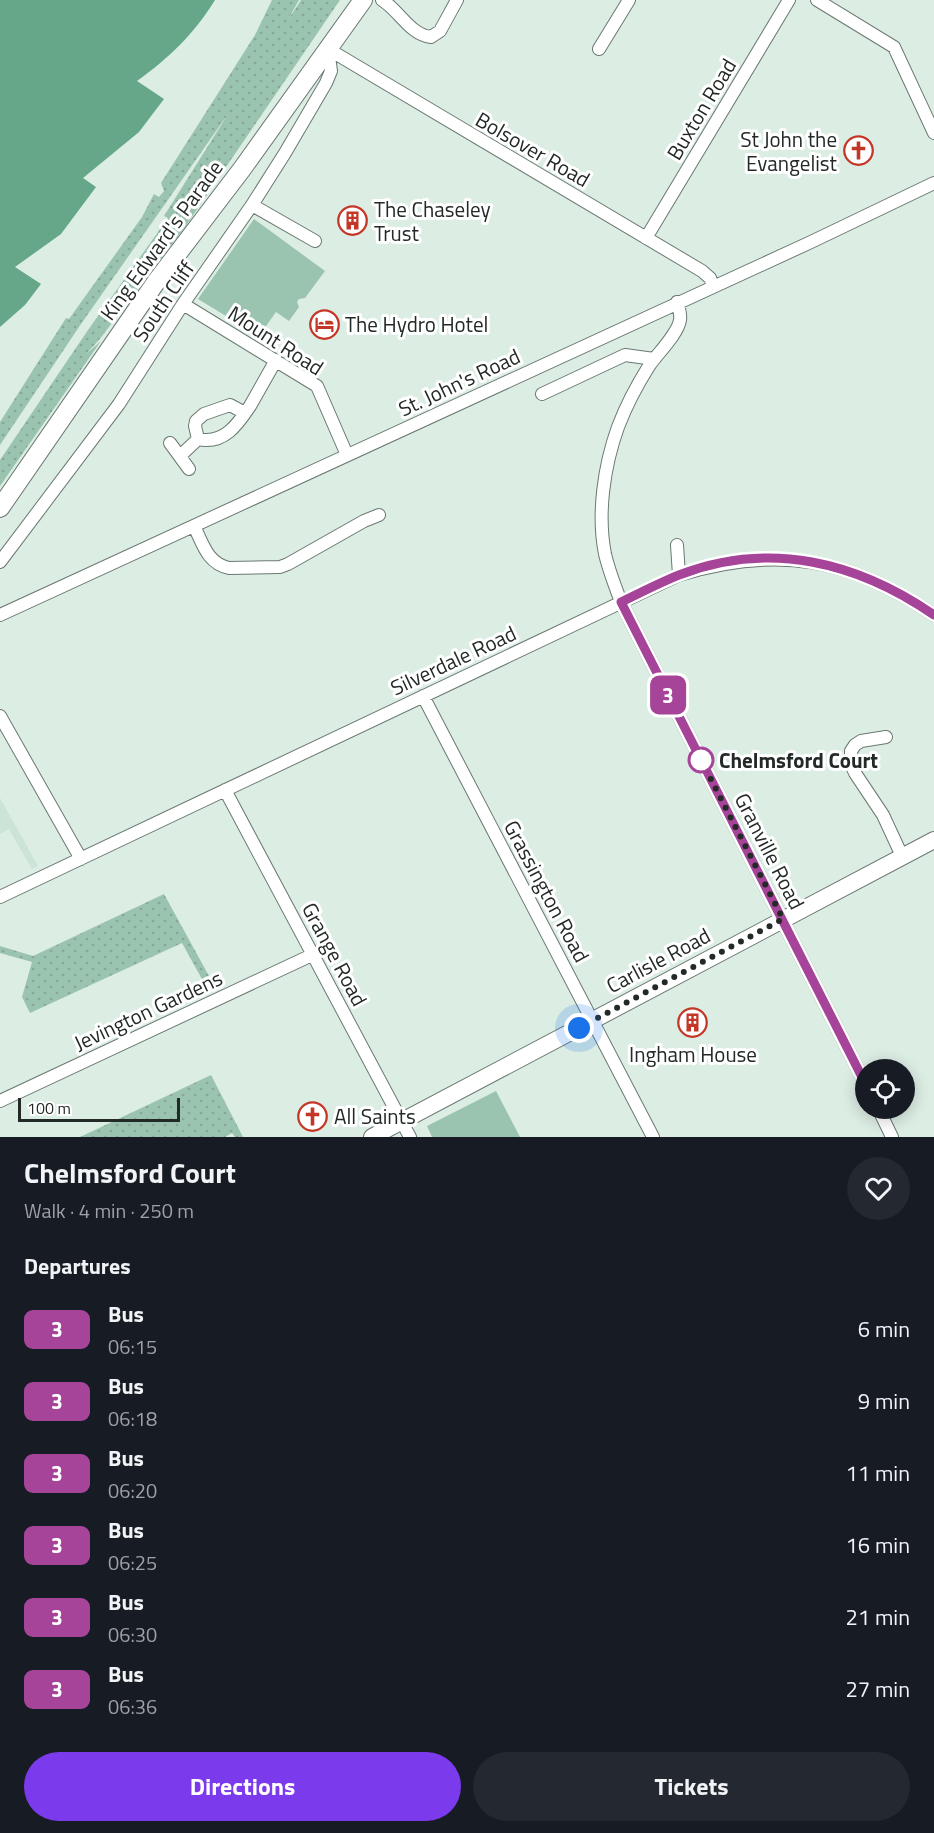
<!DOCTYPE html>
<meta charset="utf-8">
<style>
body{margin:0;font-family:"Titillium Web",sans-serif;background:#242831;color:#f1f3f6;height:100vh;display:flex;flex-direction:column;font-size:22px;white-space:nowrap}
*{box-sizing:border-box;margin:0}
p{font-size:20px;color:#9ea1a6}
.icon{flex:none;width:33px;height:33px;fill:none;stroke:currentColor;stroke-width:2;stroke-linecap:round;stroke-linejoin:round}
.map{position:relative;height:1137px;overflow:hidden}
.side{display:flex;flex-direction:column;background:#171b24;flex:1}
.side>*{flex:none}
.badge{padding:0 12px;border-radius:9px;font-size:21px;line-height:39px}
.buttons{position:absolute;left:855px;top:1059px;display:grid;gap:12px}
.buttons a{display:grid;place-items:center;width:60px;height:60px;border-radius:50%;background:#171b24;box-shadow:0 3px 15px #0003;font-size:30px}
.scale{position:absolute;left:18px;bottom:15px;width:162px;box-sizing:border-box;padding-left:6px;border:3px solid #232926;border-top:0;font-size:16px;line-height:21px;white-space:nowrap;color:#232926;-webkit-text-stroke:4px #fff;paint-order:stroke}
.you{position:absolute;width:30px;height:30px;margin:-15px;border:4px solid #fff;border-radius:50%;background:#1a73e8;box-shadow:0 0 0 9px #1a73e833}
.map>.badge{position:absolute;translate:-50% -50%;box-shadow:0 0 0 3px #fff}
h2{padding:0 24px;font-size:22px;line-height:54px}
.round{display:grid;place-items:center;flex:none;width:63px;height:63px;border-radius:32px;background:#242831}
.headline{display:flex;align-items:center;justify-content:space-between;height:102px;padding:0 24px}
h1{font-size:28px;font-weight:700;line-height:45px}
.button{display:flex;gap:12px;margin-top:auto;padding:12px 24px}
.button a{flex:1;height:69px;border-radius:36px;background:#7c3aed;color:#fff;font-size:24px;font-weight:700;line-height:69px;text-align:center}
.button a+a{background:#242831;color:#f1f3f6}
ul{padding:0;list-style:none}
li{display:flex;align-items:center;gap:18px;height:72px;padding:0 24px}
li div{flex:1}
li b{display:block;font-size:22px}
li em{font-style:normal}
li .badge{min-width:66px;font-weight:700;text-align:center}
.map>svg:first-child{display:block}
.built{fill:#cbe4d7}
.grass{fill:url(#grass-dots)}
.green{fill:#9bc4b0}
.water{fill:#66a689}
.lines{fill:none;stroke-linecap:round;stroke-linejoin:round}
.minor-casing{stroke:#6a7871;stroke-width:14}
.tertiary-casing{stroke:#6a7871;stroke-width:18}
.secondary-casing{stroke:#6a7871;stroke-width:20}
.minor{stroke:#fff;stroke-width:12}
.tertiary{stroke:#fff;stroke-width:16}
.secondary{stroke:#fff;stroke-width:18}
.line-casing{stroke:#fff;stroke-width:14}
.line{stroke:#a54499;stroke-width:9}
.walk{stroke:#232926;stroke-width:6;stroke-dasharray:0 10.8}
.stop-dot{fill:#fff;stroke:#a54499;stroke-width:3}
.labels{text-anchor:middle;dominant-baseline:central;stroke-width:6;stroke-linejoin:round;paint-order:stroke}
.street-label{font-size:21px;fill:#232926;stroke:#fff}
.poi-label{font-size:21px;fill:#232926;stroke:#fff;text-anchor:start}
.stop-label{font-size:21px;font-weight:bold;fill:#232926;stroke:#fff;text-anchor:start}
</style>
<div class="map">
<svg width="934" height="1137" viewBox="0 0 934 1137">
<defs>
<pattern id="grass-dots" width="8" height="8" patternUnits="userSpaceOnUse" patternTransform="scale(1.5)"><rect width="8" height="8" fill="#9bc4b0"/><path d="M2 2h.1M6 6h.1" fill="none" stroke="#85a897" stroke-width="1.8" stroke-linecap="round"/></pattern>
</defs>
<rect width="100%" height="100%" fill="#dcede4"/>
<path class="built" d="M0,798L38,866L32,869L9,829L0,834Z"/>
<path class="grass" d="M272,0H299L288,20L301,0H340L185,227L99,340L86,354L101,341L0,486V460L88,330L168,218L164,216L228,114L81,324L0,445V422L66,318L69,319L142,217L154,194L159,197L164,191L161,183L255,35Z
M164,894L215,987L208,990L182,943L30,1013L22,997L32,962L0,953V946L33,956Z
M211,1075L243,1137H235L232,1133L225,1137H80Z"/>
<path class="green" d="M254,219L325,271L305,298L299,299L297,302L299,307L289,321L276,312L259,336L198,299Z
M496,1091L520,1137H432L427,1126Z"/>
<path class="water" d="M0,0H215C194,34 169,58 137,81L164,99L139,132L83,178L96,187L61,234L15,267L41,284L25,305L0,327Z"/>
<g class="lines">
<defs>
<path id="minor" d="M382,0C399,10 410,35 431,37L440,31L457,0
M817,0L894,47L934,133
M328,49L702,271L710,278L713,286
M599,49L629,0
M252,205L315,241
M646,238L789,0
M677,302C679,308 681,314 680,320C678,334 657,354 649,366C637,385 626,406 618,427C604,466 597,514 605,554C609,571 615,586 621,602L866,1085
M183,304L317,386L347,455
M542,394L625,355L654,359
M245,413L230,405L204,414L196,421L195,426L198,439C224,445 238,424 250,406L276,360
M170,443L189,469
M180,456L198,439
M194,526C203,544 207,563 229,568L280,567L288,564L364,521L379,515
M677,545L679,575
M0,562L119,404L183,304L252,205L285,153L326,83L331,71L328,49
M0,615L811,242L934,183
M423,696L653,1137
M0,716L81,859
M886,737L861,741L855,745L851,751V764L855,773L883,815L902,856
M225,790L410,1137
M0,897L679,575C777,545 850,558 934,615
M0,1101L312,955
M878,1108L892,1137"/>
<path id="tertiary" d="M372,1137L934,840"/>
<path id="secondary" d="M0,508L156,282L242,169L363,0"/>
</defs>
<use href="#minor" class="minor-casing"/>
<use href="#tertiary" class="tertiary-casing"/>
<use href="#secondary" class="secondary-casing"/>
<use href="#minor" class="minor"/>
<use href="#tertiary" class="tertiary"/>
<use href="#secondary" class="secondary"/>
</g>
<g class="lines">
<defs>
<path id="line" d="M866,1085L621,602C640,593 659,583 679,575C770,540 857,562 934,615"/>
</defs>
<use href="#line" class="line-casing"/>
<use href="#line" class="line"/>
<path class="walk" d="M579,1028L783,919L701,760"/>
</g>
<defs>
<symbol id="church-ring" viewBox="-11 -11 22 22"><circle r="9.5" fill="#fff" stroke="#c43726" stroke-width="1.5"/><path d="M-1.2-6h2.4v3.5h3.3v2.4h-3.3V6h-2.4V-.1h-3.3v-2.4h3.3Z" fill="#c43726"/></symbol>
<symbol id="building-ring" viewBox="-11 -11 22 22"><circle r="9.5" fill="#fff" stroke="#c43726" stroke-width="1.5"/><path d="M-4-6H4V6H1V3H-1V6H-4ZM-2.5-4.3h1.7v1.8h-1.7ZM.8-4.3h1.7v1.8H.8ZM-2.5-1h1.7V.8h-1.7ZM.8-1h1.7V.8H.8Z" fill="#c43726"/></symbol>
<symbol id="hotel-ring" viewBox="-11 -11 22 22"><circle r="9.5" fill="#fff" stroke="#c43726" stroke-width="1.5"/><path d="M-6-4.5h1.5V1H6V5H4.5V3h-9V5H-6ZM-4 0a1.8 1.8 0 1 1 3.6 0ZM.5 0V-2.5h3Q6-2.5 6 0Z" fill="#c43726"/></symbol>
</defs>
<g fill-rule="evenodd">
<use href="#church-ring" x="842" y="134" width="33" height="33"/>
<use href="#building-ring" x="336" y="204" width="33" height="33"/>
<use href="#hotel-ring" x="308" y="308" width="33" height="33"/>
<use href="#building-ring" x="676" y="1006" width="33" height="33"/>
<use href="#church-ring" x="296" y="1100" width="33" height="33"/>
</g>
<circle class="stop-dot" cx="701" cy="760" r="12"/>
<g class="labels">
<g class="street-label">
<text transform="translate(701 109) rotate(-59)">Buxton Road</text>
<text transform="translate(533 149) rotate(30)">Bolsover Road</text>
<text transform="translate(161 240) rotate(-54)">King Edward's Parade</text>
<text transform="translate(163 301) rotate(-56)">South Cliff</text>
<text transform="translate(276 340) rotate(33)">Mount Road</text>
<text transform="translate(459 382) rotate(-25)">St. John's Road</text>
<text transform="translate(453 660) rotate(-25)">Silverdale Road</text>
<text transform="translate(770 851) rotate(63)">Granville Road</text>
<text transform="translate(547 891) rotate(62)">Grassington Road</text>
<text transform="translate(335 954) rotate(62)">Grange Road</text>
<text transform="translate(658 960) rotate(-28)">Carlisle Road</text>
<text transform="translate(148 1010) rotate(-25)">Jevington Gardens</text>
</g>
<g class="poi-label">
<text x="837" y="139" text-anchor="end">St John the<tspan x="837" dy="24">Evangelist</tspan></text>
<text x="374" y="209">The Chaseley<tspan x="374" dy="24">Trust</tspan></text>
<text x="345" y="324">The Hydro Hotel</text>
<text x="693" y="1054" text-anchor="middle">Ingham House</text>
<text x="334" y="1116">All Saints</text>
</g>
<g class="stop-label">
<text x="719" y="760">Chelmsford Court</text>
</g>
</g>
</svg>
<div class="buttons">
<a><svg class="icon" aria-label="locate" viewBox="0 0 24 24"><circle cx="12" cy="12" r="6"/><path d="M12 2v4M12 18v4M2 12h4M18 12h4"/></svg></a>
</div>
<div class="scale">100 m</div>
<div class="you" style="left:579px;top:1028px"></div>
<b class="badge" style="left:668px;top:695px;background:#a54499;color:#fff">3</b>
</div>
<section class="side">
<div class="headline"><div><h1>Chelmsford Court</h1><p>Walk · 4 min · 250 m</p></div><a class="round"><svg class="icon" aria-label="heart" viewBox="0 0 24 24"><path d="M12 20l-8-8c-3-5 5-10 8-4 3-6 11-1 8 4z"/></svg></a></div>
<h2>Departures</h2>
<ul>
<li><span class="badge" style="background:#a54499;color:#fff">3</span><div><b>Bus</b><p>06:15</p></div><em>6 min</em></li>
<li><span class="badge" style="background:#a54499;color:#fff">3</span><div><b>Bus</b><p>06:18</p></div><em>9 min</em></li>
<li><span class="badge" style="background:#a54499;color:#fff">3</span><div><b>Bus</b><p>06:20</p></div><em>11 min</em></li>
<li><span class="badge" style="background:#a54499;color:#fff">3</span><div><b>Bus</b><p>06:25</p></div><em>16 min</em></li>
<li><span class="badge" style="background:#a54499;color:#fff">3</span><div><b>Bus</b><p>06:30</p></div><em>21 min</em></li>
<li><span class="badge" style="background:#a54499;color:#fff">3</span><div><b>Bus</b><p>06:36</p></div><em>27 min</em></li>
</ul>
<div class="button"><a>Directions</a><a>Tickets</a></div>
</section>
